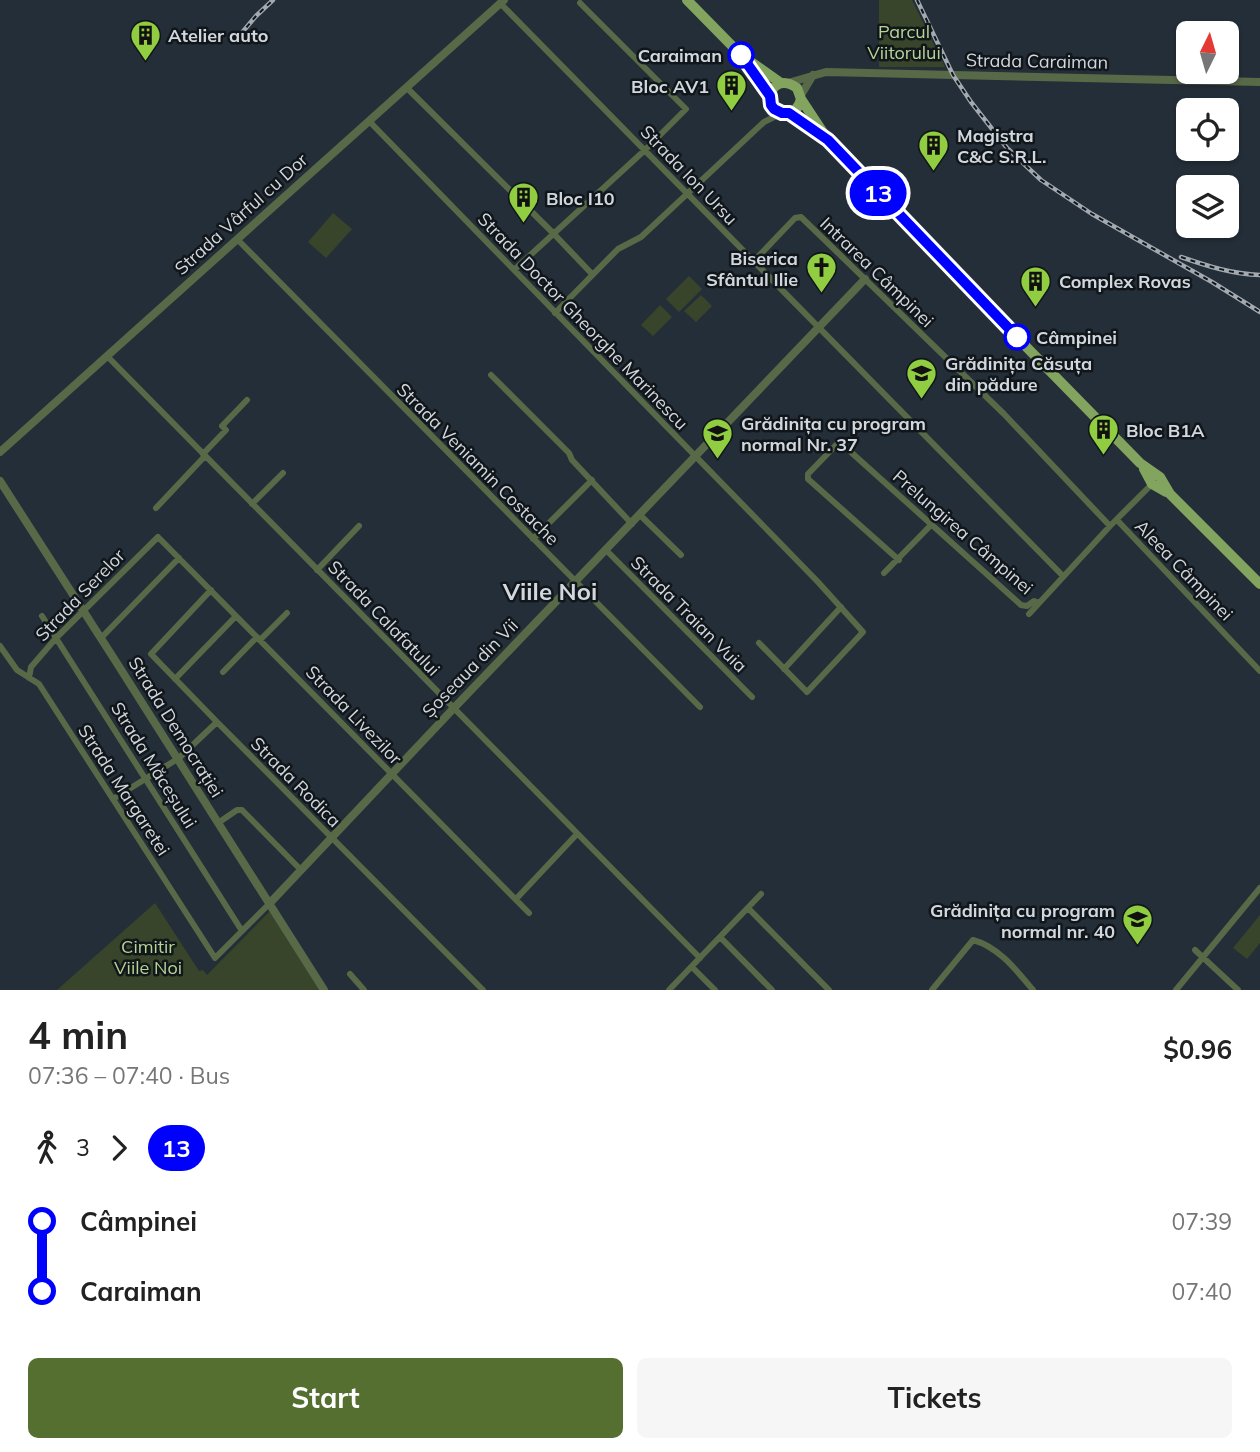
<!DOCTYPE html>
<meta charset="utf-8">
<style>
body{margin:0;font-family:Mulish,sans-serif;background:#f6f6f6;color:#222;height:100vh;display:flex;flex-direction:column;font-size:26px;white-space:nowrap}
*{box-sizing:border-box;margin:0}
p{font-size:23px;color:#767676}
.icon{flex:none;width:38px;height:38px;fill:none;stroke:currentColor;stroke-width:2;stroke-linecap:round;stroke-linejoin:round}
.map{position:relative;height:990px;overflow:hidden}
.panel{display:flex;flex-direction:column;background:#fff;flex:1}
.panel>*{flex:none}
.badge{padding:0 14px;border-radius:23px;font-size:24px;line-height:46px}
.needle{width:46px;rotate:5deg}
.fabs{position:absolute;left:1176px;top:21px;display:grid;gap:14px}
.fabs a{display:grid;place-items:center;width:63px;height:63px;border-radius:10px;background:#fff;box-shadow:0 2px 5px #0004;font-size:35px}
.map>.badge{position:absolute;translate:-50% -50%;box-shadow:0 0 0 4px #fff}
.legs{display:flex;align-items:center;gap:10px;height:77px;padding:0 28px;font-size:23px}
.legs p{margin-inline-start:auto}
.summary{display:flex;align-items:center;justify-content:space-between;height:119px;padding:0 28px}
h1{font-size:38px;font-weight:700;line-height:52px}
.action{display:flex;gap:14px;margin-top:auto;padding:14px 28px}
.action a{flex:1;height:80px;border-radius:10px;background:#546f30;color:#fff;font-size:28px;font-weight:700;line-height:80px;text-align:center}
.action a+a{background:#f6f6f6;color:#222}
ul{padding:0 28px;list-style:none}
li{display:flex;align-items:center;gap:24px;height:70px;font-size:26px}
li i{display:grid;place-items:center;width:10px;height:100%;margin:0 9px;background:currentColor}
li i::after{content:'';width:18px;height:18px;margin:-9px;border:5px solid;border-radius:50%;background:#fff}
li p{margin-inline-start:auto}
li:first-child i{background:linear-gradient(#0000 50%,currentColor 0)}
li:last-child i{background:linear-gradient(currentColor 50%,#0000 0)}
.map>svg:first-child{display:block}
.green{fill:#38452a}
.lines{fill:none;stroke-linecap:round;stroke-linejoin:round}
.minor{stroke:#586948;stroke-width:6}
.tertiary{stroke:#586948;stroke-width:8}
.primary{stroke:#82a45e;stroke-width:10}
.rail-casing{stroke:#a2a9b0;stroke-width:4.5}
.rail{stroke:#11161a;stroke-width:2;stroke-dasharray:5;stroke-linecap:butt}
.line-1-casing{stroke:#fff;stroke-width:16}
.line-1{stroke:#00f;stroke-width:10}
.stop-1-dot{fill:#fff;stroke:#00f;stroke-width:3.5}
.labels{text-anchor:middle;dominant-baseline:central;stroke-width:5;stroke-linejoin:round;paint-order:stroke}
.park-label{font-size:18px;fill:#b5d495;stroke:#11161a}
.poi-label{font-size:18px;font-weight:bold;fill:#d1d7de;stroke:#11161a;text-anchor:start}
.stop-label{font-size:18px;font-weight:bold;fill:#d1d7de;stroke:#11161a;text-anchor:end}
.street-label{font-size:18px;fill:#d1d7de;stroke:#11161a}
.district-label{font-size:24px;font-weight:bold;fill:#d1d7de;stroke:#11161a}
</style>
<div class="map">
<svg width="1260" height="990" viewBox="0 0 1260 990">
<rect width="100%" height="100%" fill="#242e38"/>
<path class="green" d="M879,0H912L945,67H879Z
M333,213L352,229L326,258L308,242Z
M689,276L702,289L679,312L666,299Z
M701,295L712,306L696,322L684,311Z
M660,305L672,317L653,336L641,325Z
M155,903L199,971L203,970L207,975L270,911L321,990H57Z
M1260,915V943L1247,959L1233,948Z"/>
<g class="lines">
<path class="minor" d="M500,3L1063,576
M406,87L553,233L592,274
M369,121L818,582L863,632L807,692L759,643
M237,239L700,707
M754,261L795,218L801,217L1004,414L1110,526
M514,270L645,150L686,109L580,3
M555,313L618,249L641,237L764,122L780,114
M107,356L700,958
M491,375L569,453L572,460L632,524
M203,454L226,430L222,426L247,400
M252,504L283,473
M156,508L205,456
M640,515L681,555
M1117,520L1260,671
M533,539L592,480
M606,550L752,697
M899,560L808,479V474L837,444L843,445L1021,605L1027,606L1034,601L1039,603
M317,570L359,526
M884,573L931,525
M211,590L151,654L217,722L483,990
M1029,614L1110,526L1152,484
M42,616L242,931
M101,638L179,558
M260,640L287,613
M0,646L17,670L39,684L215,958L269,904
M784,669L841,607
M223,672L257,637
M29,678L31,667L56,638L158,537L529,913
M175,679L236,616
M113,799L179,758L217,722
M218,823L237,810H242L301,870
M516,899L577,834
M748,908L829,990
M720,937L772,990
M1195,950L1238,990
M692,967L715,990
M350,974L364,990
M669,990L761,894
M932,990L973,940C999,947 1017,971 1033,990
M1176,990L1260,888"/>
<path class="tertiary" d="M788,83L826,72L1260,82
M801,95L813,75
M0,452L504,0
M0,481C109,650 217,820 324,990
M269,904L453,709L865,279"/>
<path class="primary" d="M687,0L741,55L770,96
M747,59L781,83
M801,99C799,107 795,113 786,114C758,114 770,68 797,88L801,99L828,140L1002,322L1140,463L1160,477L1170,494L1260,584
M789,113L822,136
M1144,469L1152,484L1166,492"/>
<defs>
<path id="rail" d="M917,0L953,75L971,102L1007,148L1041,180L1092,214L1212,282L1260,312
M240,35L256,16L273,0
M1181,257C1207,266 1232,274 1260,275"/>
</defs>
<use href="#rail" class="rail-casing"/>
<use href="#rail" class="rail"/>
</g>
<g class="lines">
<defs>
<path id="line-1" d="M741,55L770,96L771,105L774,109L782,113H789L828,140L1017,337"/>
</defs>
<use href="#line-1" class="line-1-casing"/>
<use href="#line-1" class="line-1"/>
</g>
<defs>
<symbol id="building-pin" viewBox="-11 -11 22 30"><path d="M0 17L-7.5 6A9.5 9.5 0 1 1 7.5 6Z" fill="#91cd40" stroke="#11161a"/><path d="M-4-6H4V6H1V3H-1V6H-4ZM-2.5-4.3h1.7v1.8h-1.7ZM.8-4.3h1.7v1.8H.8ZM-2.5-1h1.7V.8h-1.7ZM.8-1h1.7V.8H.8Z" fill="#111"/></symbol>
<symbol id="church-pin" viewBox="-11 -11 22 30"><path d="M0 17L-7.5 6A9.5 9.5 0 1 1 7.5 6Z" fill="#91cd40" stroke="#11161a"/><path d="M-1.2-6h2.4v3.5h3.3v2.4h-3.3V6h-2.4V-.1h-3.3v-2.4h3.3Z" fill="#111"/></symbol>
<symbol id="school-pin" viewBox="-11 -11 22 30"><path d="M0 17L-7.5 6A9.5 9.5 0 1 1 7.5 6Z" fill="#91cd40" stroke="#11161a"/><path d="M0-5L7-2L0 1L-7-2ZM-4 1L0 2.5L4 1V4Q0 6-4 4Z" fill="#111"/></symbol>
</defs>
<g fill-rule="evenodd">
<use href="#building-pin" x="128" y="18" width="35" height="47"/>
<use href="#building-pin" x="714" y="68" width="35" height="47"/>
<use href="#building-pin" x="916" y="128" width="35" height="47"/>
<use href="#building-pin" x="506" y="180" width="35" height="47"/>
<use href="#church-pin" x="804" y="250" width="35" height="47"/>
<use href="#building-pin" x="1018" y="264" width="35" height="47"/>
<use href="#school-pin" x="904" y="356" width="35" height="47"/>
<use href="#building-pin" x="1086" y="412" width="35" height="47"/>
<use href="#school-pin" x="700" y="416" width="35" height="47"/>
<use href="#school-pin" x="1120" y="902" width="35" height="47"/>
</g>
<g class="stop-1-dot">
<circle cx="741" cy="55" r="12"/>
<circle cx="1017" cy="337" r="12"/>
</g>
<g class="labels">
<g class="park-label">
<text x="904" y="31">Parcul<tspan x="904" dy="21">Viitorului</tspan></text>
<text x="148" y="946">Cimitir<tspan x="148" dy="21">Viile Noi</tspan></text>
</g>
<g class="poi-label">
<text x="168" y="35">Atelier auto</text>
<text x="709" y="86" text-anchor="end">Bloc AV1</text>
<text x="957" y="135">Magistra<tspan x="957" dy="21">C&amp;C S.R.L.</tspan></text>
<text x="546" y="198">Bloc I10</text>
<text x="798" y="258" text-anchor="end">Biserica<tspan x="798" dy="21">Sfântul Ilie</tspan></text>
<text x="1059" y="281">Complex Rovas</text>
<text x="945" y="363">Grădinița Căsuța<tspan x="945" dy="21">din pădure</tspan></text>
<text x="741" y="423">Grădinița cu program<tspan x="741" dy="21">normal Nr. 37</tspan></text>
<text x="1126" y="430">Bloc B1A</text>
<text x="1115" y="910" text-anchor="end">Grădinița cu program<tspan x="1115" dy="21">normal nr. 40</tspan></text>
</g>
<g class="stop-label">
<text x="722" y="55">Caraiman</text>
<text x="1036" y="337" text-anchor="start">Câmpinei</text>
</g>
<g class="street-label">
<text transform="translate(1037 61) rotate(1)">Strada Caraiman</text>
<text transform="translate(689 175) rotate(46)">Strada Ion Ursu</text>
<text transform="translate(241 214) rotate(-42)">Strada Vârful cu Dor</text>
<text transform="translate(877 272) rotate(44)">Intrarea Câmpinei</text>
<text transform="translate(583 321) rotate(46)">Strada Doctor Gheorghe Marinescu</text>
<text transform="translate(478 464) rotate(45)">Strada Veniamin Costache</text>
<text transform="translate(963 532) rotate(41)">Prelungirea Câmpinei</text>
<text transform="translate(1184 570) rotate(46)">Aleea Câmpinei</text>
<text transform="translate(80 595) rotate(-46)">Strada Serelor</text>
<text transform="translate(689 614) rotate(45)">Strada Traian Vuia</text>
<text transform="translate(384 618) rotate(46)">Strada Calafatului</text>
<text transform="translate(470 668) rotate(-46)">Șoseaua din Vii</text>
<text transform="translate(354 715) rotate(46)">Strada Livezilor</text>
<text transform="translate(176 727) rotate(58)">Strada Democrației</text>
<text transform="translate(154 765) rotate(58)">Strada Măceșului</text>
<text transform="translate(296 782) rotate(45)">Strada Rodica</text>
<text transform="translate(124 790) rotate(57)">Strada Margaretei</text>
</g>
<g class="district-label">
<text x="550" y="591">Viile Noi</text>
</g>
</g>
</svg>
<div class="fabs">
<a><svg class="needle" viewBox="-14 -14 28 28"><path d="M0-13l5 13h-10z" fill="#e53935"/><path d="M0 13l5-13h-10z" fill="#767676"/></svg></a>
<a><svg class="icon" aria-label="locate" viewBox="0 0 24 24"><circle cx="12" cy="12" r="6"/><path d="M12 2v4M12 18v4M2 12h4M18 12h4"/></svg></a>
<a><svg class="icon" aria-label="layers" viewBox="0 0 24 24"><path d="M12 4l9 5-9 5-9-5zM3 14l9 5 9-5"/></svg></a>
</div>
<b class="badge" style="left:878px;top:193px;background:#00f;color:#fff">13</b>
</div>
<section class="panel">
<div class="summary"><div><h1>4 min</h1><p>07:36 – 07:40 · Bus</p></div><b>$0.96</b></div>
<div class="legs"><svg class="icon" aria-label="walk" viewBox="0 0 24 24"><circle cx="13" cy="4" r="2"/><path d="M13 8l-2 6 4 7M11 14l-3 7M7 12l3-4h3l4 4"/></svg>3<svg class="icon" aria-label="forward" viewBox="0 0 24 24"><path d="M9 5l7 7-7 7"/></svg><b class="badge" style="background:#00f;color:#fff">13</b></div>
<ul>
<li><i style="color:#00f"></i><b>Câmpinei</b><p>07:39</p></li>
<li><i style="color:#00f"></i><b>Caraiman</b><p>07:40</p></li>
</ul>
<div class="action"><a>Start</a><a>Tickets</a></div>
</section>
